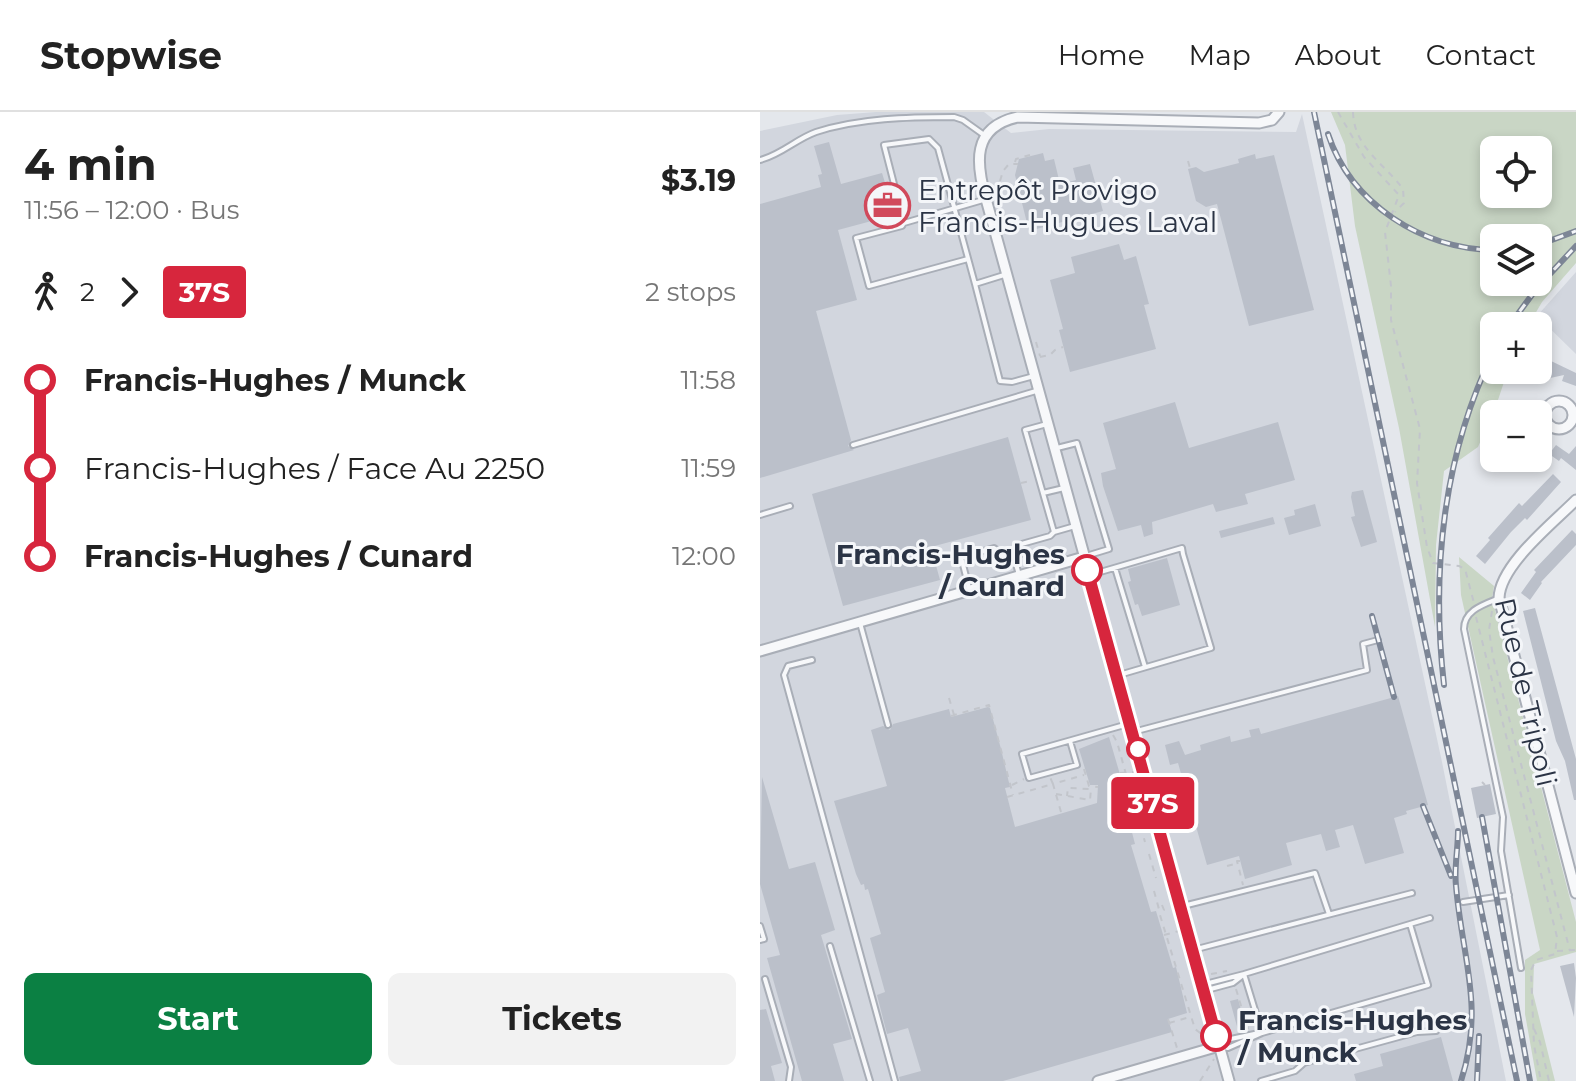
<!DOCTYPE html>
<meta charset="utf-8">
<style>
body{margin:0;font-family:Montserrat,sans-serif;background:#f2f2f2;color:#222;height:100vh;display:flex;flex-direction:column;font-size:30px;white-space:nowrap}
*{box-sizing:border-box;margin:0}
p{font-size:26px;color:#767676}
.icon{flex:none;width:44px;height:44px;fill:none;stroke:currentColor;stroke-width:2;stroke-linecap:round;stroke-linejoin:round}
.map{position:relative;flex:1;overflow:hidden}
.panel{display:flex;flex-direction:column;background:#fff;width:760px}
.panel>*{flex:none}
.badge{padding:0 16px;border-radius:6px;font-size:28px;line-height:52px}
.fabs{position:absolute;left:720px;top:24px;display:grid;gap:16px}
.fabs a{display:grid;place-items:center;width:72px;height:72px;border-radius:12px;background:#fff;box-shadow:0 4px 12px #0003;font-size:40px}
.map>.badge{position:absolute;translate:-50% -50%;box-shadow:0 0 0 4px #fff}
.legs{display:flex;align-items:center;gap:12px;height:88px;padding:0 24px;font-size:26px}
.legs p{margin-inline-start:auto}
.headline{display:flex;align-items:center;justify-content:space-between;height:136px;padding:0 24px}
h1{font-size:44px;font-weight:700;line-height:60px}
.cta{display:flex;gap:16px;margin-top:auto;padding:16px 24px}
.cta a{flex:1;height:92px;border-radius:12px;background:#0b8043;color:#fff;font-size:32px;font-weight:700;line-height:92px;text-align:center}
.cta a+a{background:#f2f2f2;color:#222}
ul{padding:0 24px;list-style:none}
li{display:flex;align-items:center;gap:28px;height:88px;font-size:30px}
li i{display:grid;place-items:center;width:12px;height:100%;margin:0 10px;background:currentColor}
li i::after{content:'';width:20px;height:20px;margin:-10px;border:6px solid;border-radius:50%;background:#fff}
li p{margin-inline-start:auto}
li:first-child i{background:linear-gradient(#0000 50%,currentColor 0)}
li:last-child i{background:linear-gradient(currentColor 50%,#0000 0)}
header{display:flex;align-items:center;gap:48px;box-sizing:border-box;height:112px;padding:0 40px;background:#fff;border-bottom:2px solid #e0e0e0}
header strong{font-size:38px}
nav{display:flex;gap:44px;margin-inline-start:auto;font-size:28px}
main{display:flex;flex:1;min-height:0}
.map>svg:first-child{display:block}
.built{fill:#d2d6de}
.green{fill:#c9d6c5;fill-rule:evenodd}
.building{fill:#bbc0ca}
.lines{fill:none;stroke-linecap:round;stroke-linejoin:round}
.lane-casing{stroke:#a9aeb7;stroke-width:8}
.street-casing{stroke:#a9aeb7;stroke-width:13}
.path{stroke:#c2c5cb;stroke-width:2;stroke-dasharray:6 6;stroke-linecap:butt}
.lane{stroke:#f7f8fa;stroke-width:4}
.street{stroke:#f7f8fa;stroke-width:9}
.rail-casing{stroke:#7d8696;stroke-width:6}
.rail{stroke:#f4f6f9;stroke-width:3;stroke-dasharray:9;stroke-linecap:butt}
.line-1-casing{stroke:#fff;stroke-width:18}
.line-1{stroke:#d7263d;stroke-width:12}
.stop-1-dot{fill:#fff;stroke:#d7263d;stroke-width:4}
.labels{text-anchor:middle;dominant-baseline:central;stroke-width:6;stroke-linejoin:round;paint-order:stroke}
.poi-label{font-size:28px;fill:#2b3445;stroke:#f4f6f9;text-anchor:start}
.stop-label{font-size:28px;font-weight:bold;fill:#2b3445;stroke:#f4f6f9;text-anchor:end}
.street-label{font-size:28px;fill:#2b3445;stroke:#f4f6f9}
</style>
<header>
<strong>Stopwise</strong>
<nav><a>Home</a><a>Map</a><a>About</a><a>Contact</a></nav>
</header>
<main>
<section class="panel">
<div class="headline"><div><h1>4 min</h1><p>11:56 – 12:00 · Bus</p></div><b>$3.19</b></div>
<div class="legs"><svg class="icon" aria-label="walk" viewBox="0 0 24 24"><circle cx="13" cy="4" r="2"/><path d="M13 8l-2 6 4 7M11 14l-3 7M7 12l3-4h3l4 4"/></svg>2<svg class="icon" aria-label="forward" viewBox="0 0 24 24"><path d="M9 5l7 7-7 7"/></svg><b class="badge" style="background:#d7263d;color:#fff">37S</b><p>2 stops</p></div>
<ul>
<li><i style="color:#d7263d"></i><b>Francis-Hughes / Munck</b><p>11:58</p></li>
<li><i style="color:#d7263d"></i><span>Francis-Hughes / Face Au 2250</span><p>11:59</p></li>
<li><i style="color:#d7263d"></i><b>Francis-Hughes / Cunard</b><p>12:00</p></li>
</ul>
<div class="cta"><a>Start</a><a>Tickets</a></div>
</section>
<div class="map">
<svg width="816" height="969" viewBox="0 0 816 969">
<rect width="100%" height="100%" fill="#e4e7ec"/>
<path class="built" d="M116,0H224L251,21L289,17L536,20L542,2L682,650L746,969H0V19L77,3Z
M816,160V242L777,204Z"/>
<path class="green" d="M571,0H816V151L782,190L768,214H734V258H748L737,291L718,335L684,359L676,433L675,515L639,316L595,114L585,33ZM778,38V82H734V38ZM778,126V170H734V126Z
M699,445L734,474L732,486L816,810V840L774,852L773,881L795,969H777L765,902V848L780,838L701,483Z"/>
<path class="building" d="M69,30L81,72L122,61L133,96L134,103L78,118L97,188L56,199L91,328L88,334L94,338L0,366V92L61,75L58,63L62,62L54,34Z
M283,41L285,49L294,47L300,72L316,68L313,56L330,52L343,99L269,119L255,63L259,47Z
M495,42L496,47L514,43L554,198L489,214L457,92L446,95L436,89L428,57L436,55L444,60L479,51L478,47Z
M359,132L364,148L376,144L389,192L384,193L396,237L310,260L299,218L303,217L290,168L315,161L311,145Z
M791,249L816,261V274L802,269L804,263L781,268L778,252Z
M415,290L429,336L518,310L535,368L485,382L488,392L456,400L453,392L392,410L393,422L384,425L381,413L358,419L343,374L341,361L356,357L343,311Z
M248,325L271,408L171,435L180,468L83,494L52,382Z
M796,333L809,342L816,334V358L801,346L799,349L789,342Z
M793,362L801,370L767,408L765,406L751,420L725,452L716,444L730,428L728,426L759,391L762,394Z
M603,378L617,430L601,435L591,405L595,404L591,385L592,380Z
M555,392L561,414L529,423L524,406L535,403L534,398Z
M513,405L515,412L461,426L459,419Z
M812,418L816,422V433L781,470L782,471L770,488L761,481L776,460L774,458Z
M407,446L420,493L382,504L378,492L375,493L368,470L371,469L368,457Z
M775,496L816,647V688H814L805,649L796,629L763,499Z
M638,584L668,693L646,699L647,702L634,706L644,741L605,752L593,713L575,718L580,735L566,739L561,722L526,731L532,753L485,767L479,744L447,753L418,651L410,653L405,633L419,629L425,643L441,638L440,633L470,624L471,630L491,625L489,618L499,616L501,622Z
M228,595L230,596L241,637L250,675L245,676L255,715L337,691L338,673H330L319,637L349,625L371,700L367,701L375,732L371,733L391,800L396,799L413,856L416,855L427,901L408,907L412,920L243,969H140L139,965L161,959L148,916L127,922L117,883L125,880L110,826L121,822L108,777L105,778L104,772L101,773L96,762L74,689L127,674L111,618L123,614L130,618L133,612L189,597L191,605Z
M2,665L29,757L55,750L75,818L61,823L92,927L73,932L84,969H42L7,846L20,843L0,772Z
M730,672L736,702L717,706L711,676Z
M814,851L816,866L814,905L800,854Z
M478,887L486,916L478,918L470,889Z
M6,897L22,951L11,954L15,969H0V898Z
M681,925L693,969H596L594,962L623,954L620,942Z"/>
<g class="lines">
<defs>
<path id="lane" d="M0,48C21,43 36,27 56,20C99,6 149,5 194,5L203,8L224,23
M223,88L144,111L124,33L169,27L178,36L215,172L244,163
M144,111L142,114L96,126L109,174L208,147
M215,172L240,269L252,270L274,264
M287,312L265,318L294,420L315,414
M93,333L276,279
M297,336L317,331L349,437L326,444
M283,381L304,376
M0,403L30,394
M355,456L385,555
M259,463L254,445L260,443L258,433L290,424L294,420
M330,463L422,436L423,442L451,536L359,563
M209,476L201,445L234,436L248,447L254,445
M737,487C722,493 704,499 704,517L743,705L741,739L761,856
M100,511L128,613
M52,548L28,554L24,563L135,969
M373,620L607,558L603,532L618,528
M310,629L317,653L269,666L262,642L368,612
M703,790L749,783
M423,794L555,761L569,802
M650,812L670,806
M0,814L4,827L0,828
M70,834L110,969
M433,838L652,781
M484,862L502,921
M5,867L31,955L29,969
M445,872L484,862L650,812L668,873L502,921L468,936L460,934
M447,878L473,871L482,864
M460,934L466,928L499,921
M501,969L535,959L544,951L657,920L676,919"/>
<path id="street" d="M785 303a14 14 0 1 1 28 0a14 14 0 1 1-28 0Z
M816,388C793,411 740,453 739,486L816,781
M0,539L324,445
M338,969L459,934
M469,969L226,87C216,52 211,15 258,5L499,11L512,8L519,0"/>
</defs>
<use href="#lane" class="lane-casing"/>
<use href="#street" class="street-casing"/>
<path class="path" d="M578,0L604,45L639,83L625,120L631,174V208L660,317L657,371L667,435L673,451L699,454L705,457L714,491
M593,0C594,36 624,51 643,77L644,91L635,100
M428,49L430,56
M255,50L256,47L270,43
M240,69L243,59L249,52H258
M276,230L280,244
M280,245L290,243L295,238L303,235
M261,371L271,369
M732,499L729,518L733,545L810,839
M716,505L797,825L795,842L776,848L771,858L774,933L781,969
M189,586L194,603
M191,604L229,593L253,683
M353,623L357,630L385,730
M324,657L329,674L338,675
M360,661L374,660
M722,670L725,673
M252,673L264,667
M296,682L330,688L331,677L308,676L307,684
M247,685L293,672L290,665
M301,700L293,672L324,663
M389,742L396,766
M480,749H477L483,773
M467,754L478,751
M394,779L400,801
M402,793L404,798L400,803L435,917L447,926
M404,823L419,819
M797,839L816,838
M451,862L467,859
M476,877L488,917
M408,907L417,936
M409,911L430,905
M774,917L780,930L789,969
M440,969L454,947"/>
<use href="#lane" class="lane"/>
<use href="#street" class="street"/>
<defs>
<path id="rail" d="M554,0L757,969
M568,22C591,92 662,137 734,138
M778,133L816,119
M749,214L777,176L816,134
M612,504L634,585
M684,573C671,460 683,342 734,239
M663,694L691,764
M722,705L770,969
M698,719C698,737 694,756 696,774C702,846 725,895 701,969
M717,969L719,924"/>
</defs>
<use href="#rail" class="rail-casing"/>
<use href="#rail" class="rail"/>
</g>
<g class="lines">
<defs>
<path id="line-1" d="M327,458L456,924"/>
</defs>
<use href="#line-1" class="line-1-casing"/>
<use href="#line-1" class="line-1"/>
</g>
<defs>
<symbol id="office-ring" viewBox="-11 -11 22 22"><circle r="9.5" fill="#f4f6f9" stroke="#d1495b" stroke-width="1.5"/><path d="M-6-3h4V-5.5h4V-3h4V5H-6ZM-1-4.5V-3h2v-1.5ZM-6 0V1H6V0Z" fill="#d1495b"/></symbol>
</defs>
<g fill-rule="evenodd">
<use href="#office-ring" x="102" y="68" width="51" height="51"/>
</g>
<g class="stop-1-dot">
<circle cx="327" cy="458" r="14"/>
<circle cx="378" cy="637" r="10"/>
<circle cx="456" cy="924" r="14"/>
</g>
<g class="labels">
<g class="poi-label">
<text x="158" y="78">Entrepôt Provigo<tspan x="158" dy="32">Francis-Hugues Laval</tspan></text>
</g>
<g class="stop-label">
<text x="305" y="442">Francis-Hughes<tspan x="305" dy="32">/ Cunard</tspan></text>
<text x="478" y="908" text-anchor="start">Francis-Hughes<tspan x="478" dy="32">/ Munck</tspan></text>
</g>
<g class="street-label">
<text transform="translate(766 580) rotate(77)">Rue de Tripoli</text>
</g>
</g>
</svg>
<div class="fabs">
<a><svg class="icon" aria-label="locate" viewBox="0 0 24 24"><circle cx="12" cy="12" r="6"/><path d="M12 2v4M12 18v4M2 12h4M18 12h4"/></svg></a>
<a><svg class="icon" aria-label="layers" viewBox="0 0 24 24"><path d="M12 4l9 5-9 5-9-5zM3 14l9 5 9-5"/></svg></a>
<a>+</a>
<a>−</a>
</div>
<b class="badge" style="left:393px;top:691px;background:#d7263d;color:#fff">37S</b>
</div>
</main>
